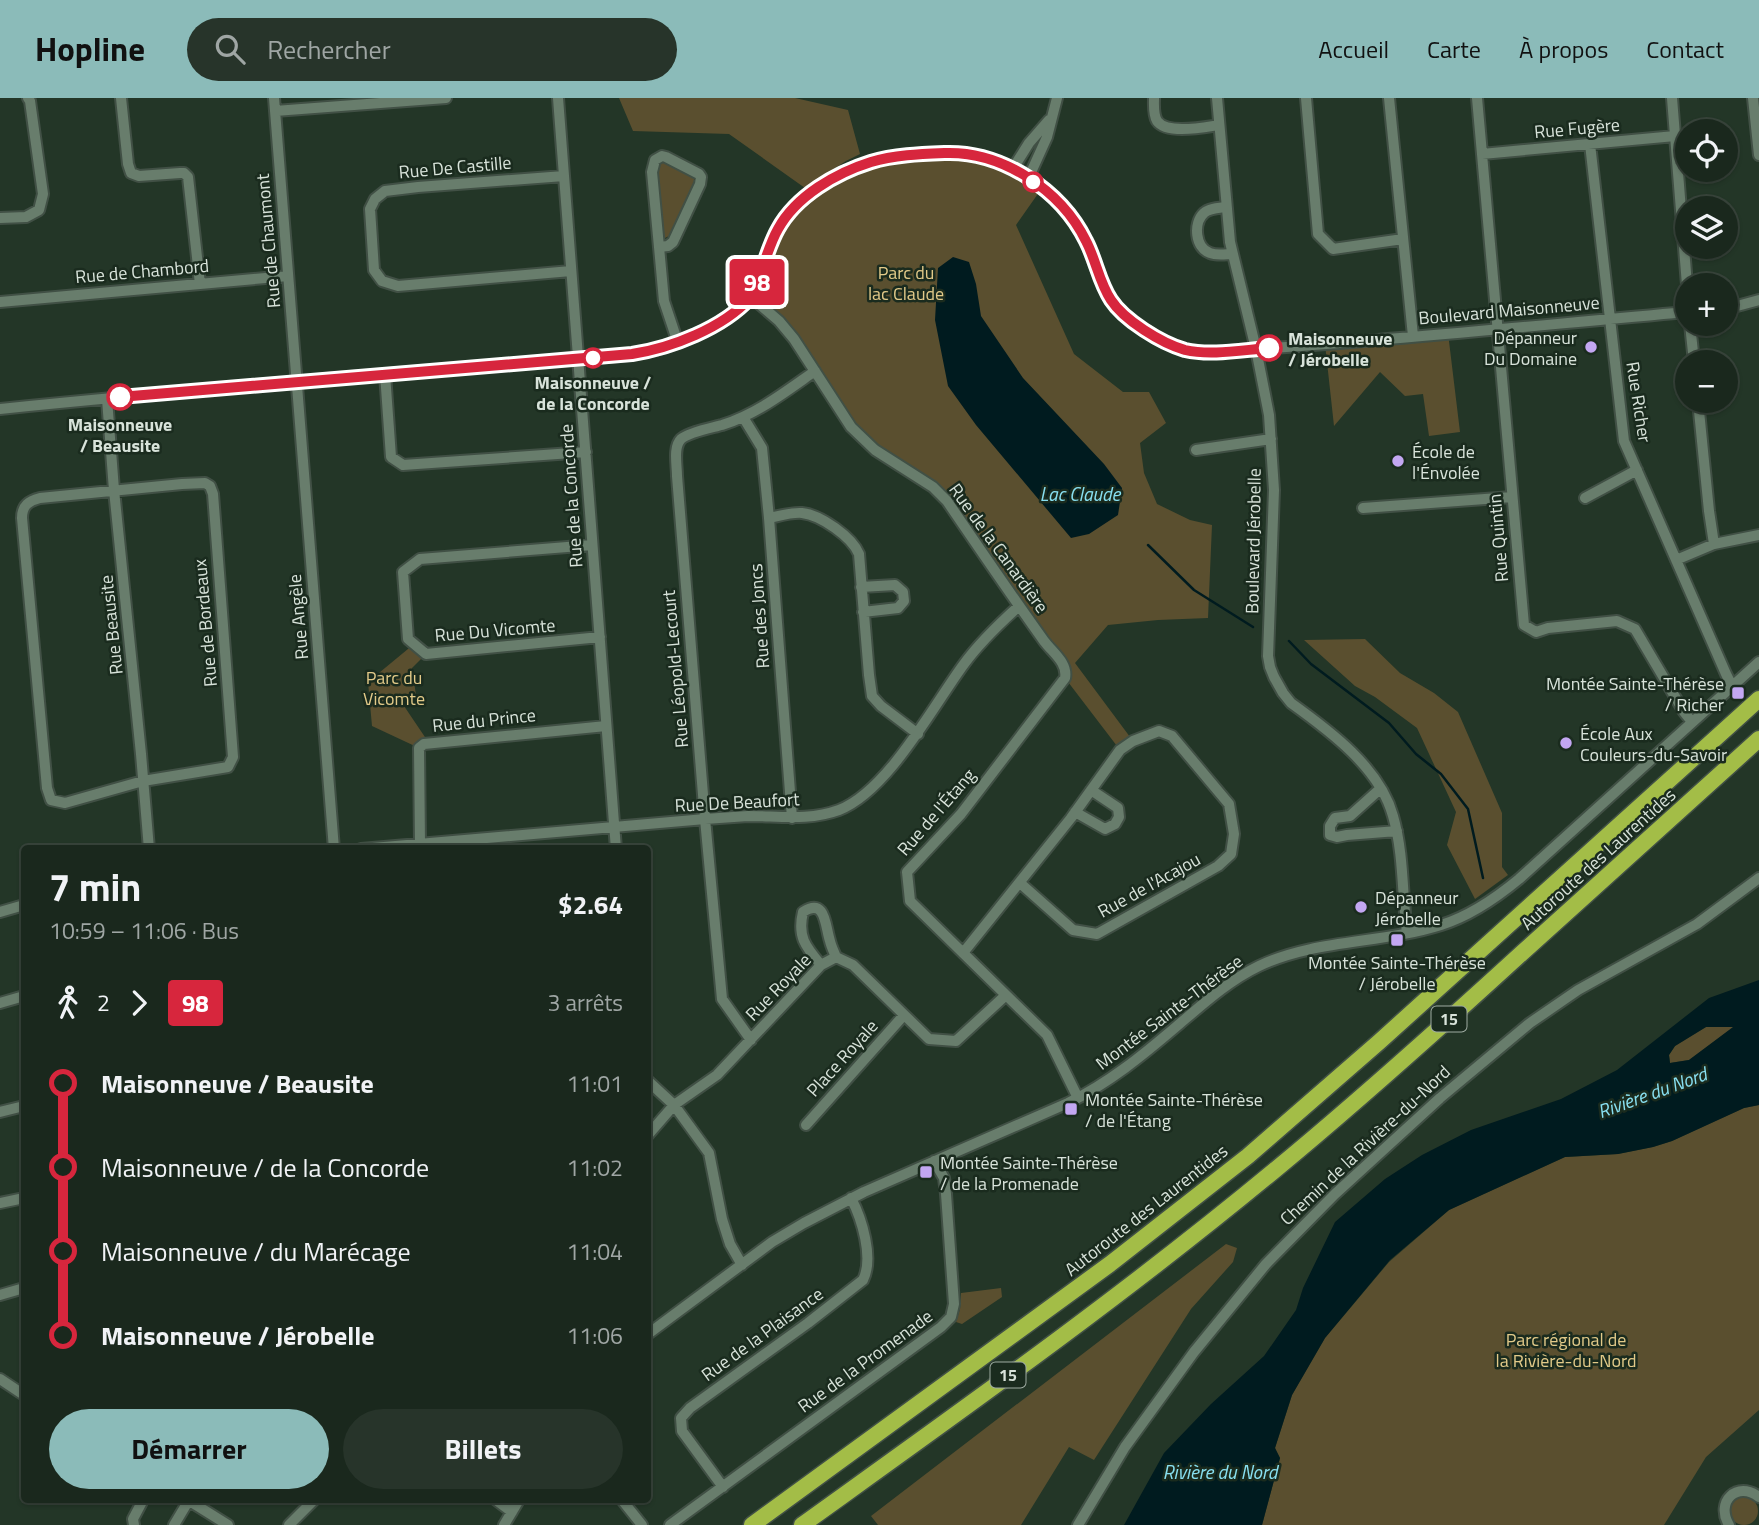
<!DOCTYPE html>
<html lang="fr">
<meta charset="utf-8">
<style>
body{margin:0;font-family:"Titillium Web",sans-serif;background:#27342a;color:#f1f3f6;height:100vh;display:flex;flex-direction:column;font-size:26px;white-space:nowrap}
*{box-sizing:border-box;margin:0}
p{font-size:23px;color:#9fa6a4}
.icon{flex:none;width:38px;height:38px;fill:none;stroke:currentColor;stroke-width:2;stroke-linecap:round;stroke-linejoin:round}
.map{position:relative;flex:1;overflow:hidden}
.details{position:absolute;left:21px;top:747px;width:630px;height:658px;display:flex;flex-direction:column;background:#1a281d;border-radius:7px;box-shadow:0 2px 5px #0004,0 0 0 2px #38443b}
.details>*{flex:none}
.badge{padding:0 14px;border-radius:5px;font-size:24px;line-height:46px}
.controls{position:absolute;left:1675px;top:21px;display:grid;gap:14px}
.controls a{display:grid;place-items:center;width:63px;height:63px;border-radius:50%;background:#1a281d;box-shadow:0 2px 5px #0004,0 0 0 2px #38443b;font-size:35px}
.map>.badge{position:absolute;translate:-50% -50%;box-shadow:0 0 0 4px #fff}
.legs{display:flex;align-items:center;gap:10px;height:77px;padding:0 28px;font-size:23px}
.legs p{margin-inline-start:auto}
.summary{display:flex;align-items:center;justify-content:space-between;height:119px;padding:0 28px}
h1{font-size:38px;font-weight:700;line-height:52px}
.cta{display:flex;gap:14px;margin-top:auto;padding:14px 28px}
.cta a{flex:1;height:80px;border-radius:42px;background:#8bbbb9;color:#111;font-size:28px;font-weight:700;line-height:80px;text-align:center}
.cta a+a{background:#27342a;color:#f1f3f6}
ul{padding:0 28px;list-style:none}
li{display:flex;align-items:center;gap:24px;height:84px;font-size:26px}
li i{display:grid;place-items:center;width:10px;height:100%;margin:0 9px;background:currentColor}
li i::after{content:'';width:18px;height:18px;margin:-9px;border:5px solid;border-radius:50%;background:#1a281d}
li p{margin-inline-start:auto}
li:first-child i{background:linear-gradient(#0000 50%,currentColor 0)}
li:last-child i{background:linear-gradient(currentColor 50%,#0000 0)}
header{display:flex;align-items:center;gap:42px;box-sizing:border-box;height:98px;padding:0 35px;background:#8bbbb9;color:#111}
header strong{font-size:33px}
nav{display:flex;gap:38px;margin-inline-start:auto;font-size:24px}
.search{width:490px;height:63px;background:#27342a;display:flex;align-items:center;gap:18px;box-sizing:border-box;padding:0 24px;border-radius:38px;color:#9fa6a4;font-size:26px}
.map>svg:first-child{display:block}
.green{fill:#5a4f2f}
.water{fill:#001b1f;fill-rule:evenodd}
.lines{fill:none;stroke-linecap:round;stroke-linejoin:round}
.stream{stroke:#001b1f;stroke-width:2.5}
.minor-casing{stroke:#415045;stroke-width:14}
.highway-casing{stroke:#415045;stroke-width:19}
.minor{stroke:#687d6c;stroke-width:10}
.highway{stroke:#a3bd47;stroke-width:16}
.line-1-casing{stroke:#fff;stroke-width:16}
.line-1{stroke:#d7263d;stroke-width:10}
.stop-1-dot{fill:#fff;stroke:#d7263d;stroke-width:3.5}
.poi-dot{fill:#c3a7f2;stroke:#1a2b1e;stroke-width:2.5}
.labels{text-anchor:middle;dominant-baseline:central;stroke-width:5;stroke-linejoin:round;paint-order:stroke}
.shield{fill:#1a2b1e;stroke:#9faca2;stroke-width:2}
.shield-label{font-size:16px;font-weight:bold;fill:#d8e3da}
.street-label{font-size:18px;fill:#d8e3da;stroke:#1a2b1e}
.park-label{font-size:18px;fill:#e2ca89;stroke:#1a2b1e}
.poi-label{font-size:18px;fill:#d8e3da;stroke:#1a2b1e;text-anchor:start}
.stop-label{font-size:18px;font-weight:bold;fill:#d8e3da;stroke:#1a2b1e}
.water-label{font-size:19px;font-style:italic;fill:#88e0f1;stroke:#1a2b1e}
</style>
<header>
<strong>Hopline</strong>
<div class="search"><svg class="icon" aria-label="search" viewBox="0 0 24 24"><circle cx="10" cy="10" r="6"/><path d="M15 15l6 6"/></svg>Rechercher</div>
<nav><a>Accueil</a><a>Carte</a><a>À propos</a><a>Contact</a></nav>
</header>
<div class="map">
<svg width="1759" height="1427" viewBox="0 0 1759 1427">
<rect width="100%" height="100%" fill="#233627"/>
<path class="green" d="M619,0H795L848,12L860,56L846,63L805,90L729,36L633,33Z
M967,56L1042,90L1016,127L1074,256L1123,294H1149L1166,325L1140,345L1144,375L1157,406L1190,422L1212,427L1208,520L1158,522L1108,527L1075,565L1133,643L1120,652L1065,580L1066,574L947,403L851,329L794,241L751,199L772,144L800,104L871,64Z
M661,65H665L693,79L696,84L669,138L665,140L663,137L658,78V68Z
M1448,235L1460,334L1429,338L1423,296L1405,298L1380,274L1334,328L1325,246Z
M1365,541L1400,575L1434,595L1458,614L1502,715V769L1508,777L1475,801L1447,747L1456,714L1417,630L1375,599L1355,588L1304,542Z
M414,546L426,556L412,570L417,604L404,608L429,645L419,650L372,628L368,584Z
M1706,929H1734L1689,962L1670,965L1669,957L1675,948Z
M1759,1007V1312L1706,1359L1664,1427H1262L1280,1360L1275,1350L1292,1297L1325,1240L1389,1164L1449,1112L1565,1059L1618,1056L1653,1049L1672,1043L1744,1010Z
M1226,1146L1237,1150L1233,1164L1191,1211L1094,1362L1069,1349L1021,1427H878L871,1418Z
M1001,1190L1002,1199L962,1226L956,1224L960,1211L961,1195Z
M1730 1413a14 14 0 1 1 28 0a14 14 0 1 1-28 0Z"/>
<path class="water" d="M953,159L969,164L976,186L981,218L1023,280L1104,366L1122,390L1118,417L1089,436L1071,440L976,327L948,288L935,222L938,170Z
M1759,882V1007L1744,1010L1672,1043L1653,1049L1618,1056L1565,1059L1449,1112L1390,1162L1325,1240L1292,1297L1275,1350L1280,1360L1262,1427H1124L1164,1355L1211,1306L1264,1258L1296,1212L1303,1190L1335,1124L1385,1081L1422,1057L1471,1032L1561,1001L1617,972L1709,900ZM1706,929H1733L1689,962L1670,965L1669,957L1675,948Z"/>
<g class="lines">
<path class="stream" d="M1148,447L1194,492L1253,529
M1289,543L1311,566L1389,625L1416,656L1441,676L1468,711L1483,780"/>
<defs>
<path id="minor" d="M121,0L128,66L131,75L139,78L180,75H184L188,79L200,186
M274,0L334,751
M558,0L616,751
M1154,0C1154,7 1153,16 1157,23C1167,37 1205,29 1219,27
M1217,0L1230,144L1256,251L1269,317L1274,392L1268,558L1270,569L1274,579L1283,595L1291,605C1330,633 1380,670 1393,718C1404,756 1402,797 1407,835
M1306,0L1318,136L1333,151L1403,141
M1389,0L1413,238
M1477,0L1524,527L1536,534L1548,530L1617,523L1635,531L1684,614L1692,624
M1672,0L1687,187
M1753,0L1759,57
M275,13L446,0
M1590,46L1624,343L1726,576L1732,588
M1482,56L1675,38
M1012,72L1029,45L1049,22
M564,78L418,89L385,93L375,101L370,111L374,172L382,183L398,188L571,173
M1028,81L1047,39L1057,0
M1226,109C1219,110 1209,110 1204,115C1193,125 1195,150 1210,155C1217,158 1226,156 1233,156
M0,120L26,119L39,112L43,96L30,3L28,0
M659,149L652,74L655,62L662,58L666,59L699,76L701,79L700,86L673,144L668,148L659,149L664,203L678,245
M751,199L779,223L794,241L851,329L875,352L933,389L947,403C979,450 1011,497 1044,543C1053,555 1068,565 1065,580L961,716L907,774L910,803L1047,937L1078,1000
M0,204L288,178
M1726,211L1759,202
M1690,226L1694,264
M385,276L391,359L403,367L586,354
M107,301L114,392L141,656L149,751
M1698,303L1709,413L1714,446
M0,311C149,296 299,283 449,271C495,268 542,264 589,260C617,258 645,257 672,247C698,238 744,215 755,190C764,170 768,148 779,129C801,92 847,68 888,60C906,56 925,56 944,55C994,53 1052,85 1078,128C1091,150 1095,175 1108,197C1121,220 1157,244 1182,251C1201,256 1220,254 1238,252C1263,251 1288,249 1313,247C1438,238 1562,225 1687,214
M743,319L762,350L769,420L792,720
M1196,352L1271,341
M205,385L210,388L213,396L233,659L228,669L143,683L65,705L51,702L47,690L22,420C22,407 29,403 40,400L182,386Z
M1585,400L1637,372
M1363,410L1512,399
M769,420C779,418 792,414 802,415C821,417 852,439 859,456L869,577L872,598L881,608L918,636
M592,447L420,461L403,474L408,541L426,556L600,539
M1676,462L1714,446L1759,437
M861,489L895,487L903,494L904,503L898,510L863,514
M1380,691L1350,718L1335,720L1330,728V737L1337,739L1347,737L1397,733
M1075,714L1105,731L1115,726L1119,719L1118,710L1091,692
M420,746L419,650L424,646L606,628
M361,751L705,721C719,720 734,719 748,718C779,718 809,723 839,712C888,693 933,608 964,566C980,544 999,526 1019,508
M0,814L24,807
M963,855L1071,720L1120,652L1133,643L1159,633L1172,638L1229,706L1234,736L1231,756L1218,768L1097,836L1073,832L1020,785
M821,867C806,849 797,839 803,814C826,799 825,828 830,843C831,848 834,854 836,859
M0,905L24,898
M751,942L722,901L705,721L677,378C677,367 673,349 681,341C689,334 711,330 722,327C757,316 785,294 815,273
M648,983L674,1007L709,1055L722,1121L730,1146L742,1167
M0,1014L24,1008
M806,1027L904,917
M648,1037L674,1007L717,977L821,867L836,859L853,867L929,941L956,943L1006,897
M0,1105L24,1100
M0,1197L24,1190
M648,1236L772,1144L804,1125L864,1094L1068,1005C1109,985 1143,957 1177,928C1203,906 1228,883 1259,868C1316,841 1381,846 1441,827C1470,818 1496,800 1519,781L1759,564
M0,1281L24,1297
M723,1389L682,1333L681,1320L690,1310L808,1225L863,1182C874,1160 862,1121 851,1100
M188,1402L228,1427
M496,1402L512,1414
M622,1402L642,1427
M134,1427L133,1421L143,1402
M174,1427L189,1402
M289,1427L314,1402
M504,1427L519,1402
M670,1427L941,1229L951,1219L954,1206L946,1096L944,1080L934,1063
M1078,1427L1125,1349L1194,1254L1266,1166L1335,1096L1440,1000L1530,925L1578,892L1697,826L1759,780
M1729,1427C1715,1404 1737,1382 1759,1399"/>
<path id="highway" d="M752,1427L1110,1166L1248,1058L1379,944L1759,601
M802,1427C962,1312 1123,1198 1275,1072C1360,1002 1442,928 1523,854C1602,783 1680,712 1759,641"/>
</defs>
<use href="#minor" class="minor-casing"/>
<use href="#highway" class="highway-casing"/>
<use href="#minor" class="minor"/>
<use href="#highway" class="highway"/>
</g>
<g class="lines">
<defs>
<path id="line-1" d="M120,299L632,256C671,250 723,230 750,200C755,193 758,184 760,176C766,161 770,145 778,131C796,98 836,75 871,64C894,57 920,56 945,55C1002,53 1061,92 1086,143C1096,162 1099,184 1111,202C1124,222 1161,245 1185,252C1211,258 1242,252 1269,250"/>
</defs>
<use href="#line-1" class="line-1-casing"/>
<use href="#line-1" class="line-1"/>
</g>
<g class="stop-1-dot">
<circle cx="1033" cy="84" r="9"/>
<circle cx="1269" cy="250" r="12"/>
<circle cx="593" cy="260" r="9"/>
<circle cx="120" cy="299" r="12"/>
</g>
<g class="poi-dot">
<circle cx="1591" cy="249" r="7"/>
<circle cx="1398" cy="363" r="7"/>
<rect x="1731" y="588" width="14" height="14" rx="3.5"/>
<circle cx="1566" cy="645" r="7"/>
<circle cx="1361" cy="809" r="7"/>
<rect x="1390" y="835" width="14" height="14" rx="3.5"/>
<rect x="1064" y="1004" width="14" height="14" rx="3.5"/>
<rect x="919" y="1067" width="14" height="14" rx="3.5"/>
</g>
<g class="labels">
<g class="shield">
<rect x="1431.5" y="908.5" width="35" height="25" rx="5"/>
<rect x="990.5" y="1264.5" width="35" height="25" rx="5"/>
</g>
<g class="shield-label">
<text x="1449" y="921">15</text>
<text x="1008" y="1277">15</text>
</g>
<g class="street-label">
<text transform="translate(1577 30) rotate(-5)">Rue Fugère</text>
<text transform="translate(455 69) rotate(-5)">Rue De Castille</text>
<text transform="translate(268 143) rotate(-95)">Rue de Chaumont</text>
<text transform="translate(142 173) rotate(-5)">Rue de Chambord</text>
<text transform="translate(1509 212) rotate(-5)">Boulevard Maisonneuve</text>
<text transform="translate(1639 304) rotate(81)">Rue Richer</text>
<text transform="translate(571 398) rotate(-94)">Rue de la Concorde</text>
<text transform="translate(1498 440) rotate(-95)">Rue Quintin</text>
<text transform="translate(1253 443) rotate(-89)">Boulevard Jérobelle</text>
<text transform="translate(999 450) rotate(54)">Rue de la Canardière</text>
<text transform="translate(759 518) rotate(-94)">Rue des Joncs</text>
<text transform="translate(298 519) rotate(-95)">Rue Angèle</text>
<text transform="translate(205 525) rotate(-95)">Rue de Bordeaux</text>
<text transform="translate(111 527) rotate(-96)">Rue Beausite</text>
<text transform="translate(495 532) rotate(-5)">Rue Du Vicomte</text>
<text transform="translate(675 571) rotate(-95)">Rue Léopold-Lecourt</text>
<text transform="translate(484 622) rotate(-6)">Rue du Prince</text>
<text transform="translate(737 704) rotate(-3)">Rue De Beaufort</text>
<text transform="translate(936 714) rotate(-49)">Rue de l'Étang</text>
<text transform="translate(1598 761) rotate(-42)">Autoroute des Laurentides</text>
<text transform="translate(1149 787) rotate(-29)">Rue de l'Acajou</text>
<text transform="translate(778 889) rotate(-46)">Rue Royale</text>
<text transform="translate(1169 914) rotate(-37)">Montée Sainte-Thérèse</text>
<text transform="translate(842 960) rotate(-48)">Place Royale</text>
<text transform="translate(1365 1047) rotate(-43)">Chemin de la Rivière-du-Nord</text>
<text transform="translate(1146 1112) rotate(-38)">Autoroute des Laurentides</text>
<text transform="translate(762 1236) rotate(-36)">Rue de la Plaisance</text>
<text transform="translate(865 1263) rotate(-36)">Rue de la Promenade</text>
</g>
<g class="park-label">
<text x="906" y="174">Parc du<tspan x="906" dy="21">lac Claude</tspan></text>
<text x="394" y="579">Parc du<tspan x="394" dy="21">Vicomte</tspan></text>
<text x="1566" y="1241">Parc régional de<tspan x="1566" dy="21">la Rivière-du-Nord</tspan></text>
</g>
<g class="poi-label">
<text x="1577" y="239" text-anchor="end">Dépanneur<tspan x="1577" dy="21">Du Domaine</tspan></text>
<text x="1412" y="353">École de<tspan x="1412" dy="21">l'Énvolée</tspan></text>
<text x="1724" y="585" text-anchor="end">Montée Sainte-Thérèse<tspan x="1724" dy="21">/ Richer</tspan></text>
<text x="1580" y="635">École Aux<tspan x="1580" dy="21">Couleurs-du-Savoir</tspan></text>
<text x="1375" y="799">Dépanneur<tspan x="1375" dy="21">Jérobelle</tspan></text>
<text x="1397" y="864" text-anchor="middle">Montée Sainte-Thérèse<tspan x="1397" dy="21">/ Jérobelle</tspan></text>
<text x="1085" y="1001">Montée Sainte-Thérèse<tspan x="1085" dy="21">/ de l'Étang</tspan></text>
<text x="940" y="1064">Montée Sainte-Thérèse<tspan x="940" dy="21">/ de la Promenade</tspan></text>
</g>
<g class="stop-label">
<text x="1288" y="240" text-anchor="start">Maisonneuve<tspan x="1288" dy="21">/ Jérobelle</tspan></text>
<text x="593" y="284">Maisonneuve /<tspan x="593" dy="21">de la Concorde</tspan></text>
<text x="120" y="326">Maisonneuve<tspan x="120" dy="21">/ Beausite</tspan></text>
</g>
<g class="water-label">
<text x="1080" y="395">Lac Claude</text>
<text transform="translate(1652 994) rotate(-20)">Rivière du Nord</text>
<text x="1220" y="1373">Rivière du Nord</text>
</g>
</g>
</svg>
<div class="controls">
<a><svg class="icon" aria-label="locate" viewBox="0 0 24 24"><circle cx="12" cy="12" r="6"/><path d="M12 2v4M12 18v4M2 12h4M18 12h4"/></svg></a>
<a><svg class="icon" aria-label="layers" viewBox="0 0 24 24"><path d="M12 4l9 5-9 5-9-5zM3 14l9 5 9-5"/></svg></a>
<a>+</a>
<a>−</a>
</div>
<b class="badge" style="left:757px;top:184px;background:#d7263d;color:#fff">98</b>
<section class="details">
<div class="summary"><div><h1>7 min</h1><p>10:59 – 11:06 · Bus</p></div><b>$2.64</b></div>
<div class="legs"><svg class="icon" aria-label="walk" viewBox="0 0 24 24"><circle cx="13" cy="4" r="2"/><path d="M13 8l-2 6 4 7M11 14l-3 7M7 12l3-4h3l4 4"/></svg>2<svg class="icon" aria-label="forward" viewBox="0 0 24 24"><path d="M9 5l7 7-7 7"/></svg><b class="badge" style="background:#d7263d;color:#fff">98</b><p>3 arrêts</p></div>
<ul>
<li><i style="color:#d7263d"></i><b>Maisonneuve / Beausite</b><p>11:01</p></li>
<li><i style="color:#d7263d"></i><span>Maisonneuve / de la Concorde</span><p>11:02</p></li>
<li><i style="color:#d7263d"></i><span>Maisonneuve / du Marécage</span><p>11:04</p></li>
<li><i style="color:#d7263d"></i><b>Maisonneuve / Jérobelle</b><p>11:06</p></li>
</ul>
<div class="cta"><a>Démarrer</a><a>Billets</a></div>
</section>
</div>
